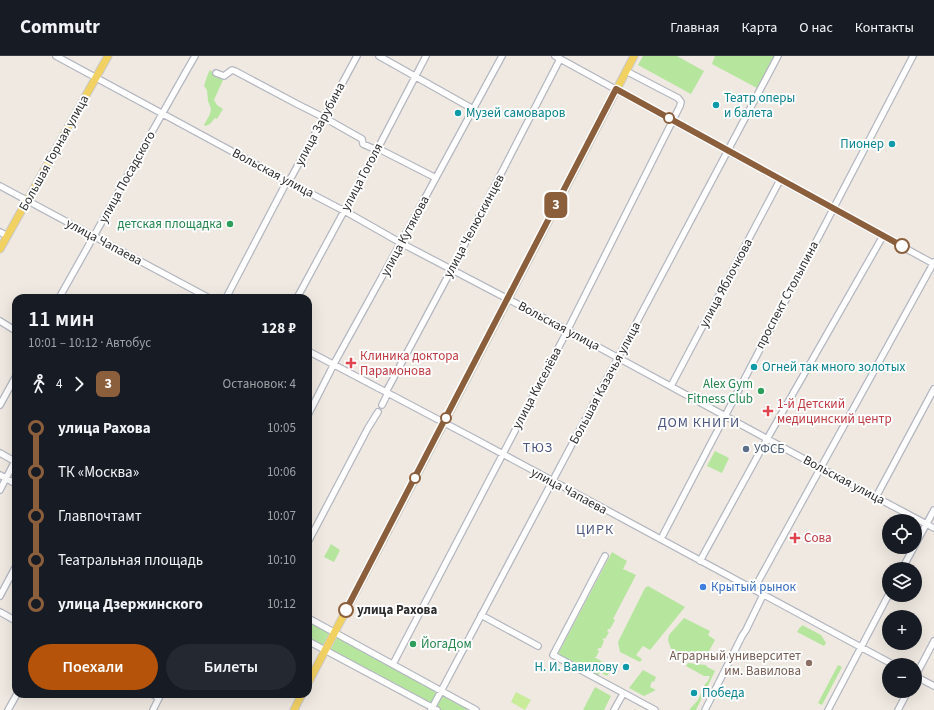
<!DOCTYPE html>
<html lang="ru">
<meta charset="utf-8">
<style>
body{margin:0;font-family:"Source Sans 3",sans-serif;background:#242831;color:#f1f3f6;height:100vh;display:flex;flex-direction:column;font-size:15px;white-space:nowrap}
*{box-sizing:border-box;margin:0}
p{font-size:13px;color:#9ea1a6}
.icon{flex:none;width:22px;height:22px;fill:none;stroke:currentColor;stroke-width:2;stroke-linecap:round;stroke-linejoin:round}
.map{position:relative;flex:1;overflow:hidden}
.panel{position:absolute;left:12px;top:238px;width:300px;height:404px;display:flex;flex-direction:column;background:#171b24;border-radius:12px;box-shadow:0 4px 16px #0002}
.panel>*{flex:none}
.badge{padding:0 8px;border-radius:6px;font-size:14px;line-height:26px}
.buttons{position:absolute;left:882px;top:458px;display:grid;gap:8px}
.buttons a{display:grid;place-items:center;width:40px;height:40px;border-radius:50%;background:#171b24;box-shadow:0 4px 16px #0002;font-size:20px}
.map>.badge{position:absolute;translate:-50% -50%;box-shadow:0 0 0 2px #fff}
.legs{display:flex;align-items:center;gap:6px;height:44px;padding:0 16px;font-size:13px}
.legs p{margin-inline-start:auto}
.overview{display:flex;align-items:center;justify-content:space-between;height:68px;padding:0 16px}
h1{font-size:22px;font-weight:600;line-height:30px}
.cta{display:flex;gap:8px;margin-top:auto;padding:8px 16px}
.cta a{flex:1;height:46px;border-radius:24px;background:#b45309;color:#fff;font-size:16px;font-weight:600;line-height:46px;text-align:center}
.cta a+a{background:#242831;color:#f1f3f6}
ul{padding:0 16px;list-style:none}
li{display:flex;align-items:center;gap:14px;height:44px;font-size:15px}
li i{display:grid;place-items:center;width:6px;height:100%;margin:0 5px;background:currentColor}
li i::after{content:'';width:10px;height:10px;margin:-5px;border:3px solid;border-radius:50%;background:#171b24}
li p{margin-inline-start:auto}
li:first-child i{background:linear-gradient(#0000 50%,currentColor 0)}
li:last-child i{background:linear-gradient(currentColor 50%,#0000 0)}
header{display:flex;align-items:center;gap:24px;box-sizing:border-box;height:56px;padding:0 20px;background:#171b24;border-bottom:1px solid #363941}
header strong{font-size:19px}
nav{display:flex;gap:22px;margin-inline-start:auto;font-size:14px}
.map>svg:first-child{display:block}
.green{fill:#b6e59e}
.pitch{fill:#c9ec9a}
.lines{fill:none;stroke-linecap:round;stroke-linejoin:round}
.minor-casing{stroke:#b4b7c1;stroke-width:8}
.major-casing{stroke:#c9c9c9;stroke-width:9}
.minor{stroke:#fff;stroke-width:5.5}
.major{stroke:#f2d163;stroke-width:7}
.line-1-casing{stroke:#fff;stroke-width:9}
.line-1{stroke:#8b5e3c;stroke-width:6}
.culture-dot{fill:#0f9aa8;stroke:#fff;stroke-width:1.5}
.stop-1-dot{fill:#fff;stroke:#8b5e3c;stroke-width:2}
.leisure-dot{fill:#2e9e5b;stroke:#fff;stroke-width:1.5}
.health-dot{fill:#e0444e;stroke:#fff;stroke-width:1.5}
.service-dot{fill:#5c6f8a;stroke:#fff;stroke-width:1.5}
.shop-dot{fill:#3f7fe0;stroke:#fff;stroke-width:1.5}
.education-dot{fill:#8d6e63;stroke:#fff;stroke-width:1.5}
.labels{text-anchor:middle;dominant-baseline:central;stroke-width:4;stroke-linejoin:round;paint-order:stroke}
.culture-label{font-size:13px;fill:#0d838f;stroke:#fff;text-anchor:start}
.street-label{font-size:13px;fill:#2e2e2e;stroke:#fff}
.leisure-label{font-size:13px;fill:#27864d;stroke:#fff;text-anchor:end}
.health-label{font-size:13px;fill:#be3a42;stroke:#fff;text-anchor:start}
.service-label{font-size:13px;fill:#4e5e75;stroke:#fff;text-anchor:start}
.shop-label{font-size:13px;fill:#366cbe;stroke:#fff;text-anchor:start}
.stop-label{font-size:13px;font-weight:bold;fill:#2e2e2e;stroke:#fff;text-anchor:start}
.education-label{font-size:13px;fill:#785e54;stroke:#fff;text-anchor:end}
.neighbourhood-label{font-size:14px;letter-spacing:1px;fill:#4d5680;stroke:#fff}
</style>
<header>
<strong>Commutr</strong>
<nav><a>Главная</a><a>Карта</a><a>О нас</a><a>Контакты</a></nav>
</header>
<div class="map">
<svg width="934" height="654" viewBox="0 0 934 654">
<rect width="100%" height="100%" fill="#efe9e1"/>
<path class="green" d="M643,0H677L704,15L691,38L638,9Z
M715,0H775L757,32L712,8Z
M210,14L223,24L214,44L217,49L223,53L217,63L215,62L210,68L205,70L204,69L210,58L211,53L208,45L207,34L204,30C206,24 207,19 210,14Z
M715,395L729,402L722,417L707,410Z
M331,488L340,494L334,506L324,501Z
M612,496L627,505L623,513L636,519L613,563L615,564L610,573H608L607,575L609,576L605,583L603,582V584L604,585L601,592H599L597,594L599,595L596,601H594L612,611L607,620L600,616L598,620L569,606L568,603L559,599V596Z
M648,530L685,551L650,594L643,590L636,599L642,603L640,606L620,596L618,586L645,532Z
M684,562L710,575L708,579L715,584L708,597L721,605L689,604L671,593L668,584L669,579Z
M308,565L327,575L329,579L324,588L320,589L308,583Z
M802,569L821,579L826,587L824,590L797,576L800,571H801Z
M337,581L437,635L432,647L431,648L330,595Z
M688,607L706,609L707,611L715,615L696,654H689L698,644L705,628L708,625L710,620H704L686,610Z
M838,609L842,611L822,649L818,647Z
M643,614L656,621L654,626L652,625L650,631L656,634L644,640L629,632Z
M595,631L611,640L604,654H583Z
M443,639L471,654H441L437,651L436,649L441,640Z"/>
<path class="pitch" d="M516,636L531,644L525,654L511,646Z"/>
<g class="lines">
<defs>
<path id="minor" d="M56,0L283,123L350,158L401,187L567,274L817,410L934,472
M379,0L473,53
M555,0L934,208
M216,17L224,20L232,14L235,15L297,48L323,61L362,83L363,88L372,92L381,94L436,122
M0,130L209,242
M0,176L7,180
M59,242C105,161 149,80 195,0
M226,242L284,131L292,120L357,0
M297,242L376,96L426,0
M0,265L16,275
M308,295L475,383L894,609
M671,330L780,124
M386,336L455,207L560,3
M0,349L16,320
M382,349L388,337
M308,359L336,304L394,199L502,0
M0,397L16,406
M0,419L16,428
M0,434L15,405
M876,441L934,333
M663,479L913,0
M308,486L368,372L378,356
M915,489L934,454
M605,500L553,599L655,654
M700,505L767,383L883,180
M902,513L914,491
M754,533L934,206
M0,540L16,510
M0,556L16,565
M481,559L538,590
M308,562L476,654
M308,585L437,654
M393,608L564,281L680,50L681,46L678,42L626,15
M915,620L934,630
M915,621L934,585
M152,638L159,642
M8,654L17,638
M153,654L161,638
M431,654L778,0
M614,654L623,638
M705,654L742,580L746,574L763,539
M828,654L889,538
M898,654L908,635"/>
<path id="major" d="M0,193L108,0
M308,627L391,469L634,0
M294,654L302,638"/>
</defs>
<use href="#minor" class="minor-casing"/>
<use href="#major" class="major-casing"/>
<use href="#minor" class="minor"/>
<use href="#major" class="major"/>
</g>
<g class="lines">
<defs>
<path id="line-1" d="M346,554L616,33L902,190"/>
</defs>
<use href="#line-1" class="line-1-casing"/>
<use href="#line-1" class="line-1"/>
</g>
<g class="culture-dot">
<circle cx="716" cy="49" r="4"/>
<circle cx="458" cy="57" r="4"/>
<circle cx="892" cy="88" r="4"/>
<circle cx="754" cy="311" r="4"/>
<circle cx="626" cy="611" r="4"/>
<circle cx="694" cy="637" r="4"/>
</g>
<g class="stop-1-dot">
<circle cx="669" cy="62" r="5"/>
<circle cx="902" cy="190" r="7"/>
<circle cx="446" cy="362" r="5"/>
<circle cx="415" cy="422" r="5"/>
<circle cx="346" cy="554" r="7"/>
</g>
<g class="leisure-dot">
<circle cx="230" cy="168" r="4"/>
<circle cx="761" cy="335" r="4"/>
<circle cx="413" cy="588" r="4"/>
</g>
<g class="health-dot">
<path d="M349 301h4v4h4v4h-4v4h-4v-4h-4v-4h4z"/>
<path d="M766 349h4v4h4v4h-4v4h-4v-4h-4v-4h4z"/>
<path d="M793 476h4v4h4v4h-4v4h-4v-4h-4v-4h4z"/>
</g>
<circle class="service-dot" cx="746" cy="393" r="4"/>
<circle class="shop-dot" cx="703" cy="531" r="4"/>
<circle class="education-dot" cx="809" cy="607" r="4"/>
<g class="labels">
<g class="culture-label">
<text x="724" y="42">Театр оперы<tspan x="724" dy="15">и балета</tspan></text>
<text x="466" y="57">Музей самоваров</text>
<text x="884" y="88" text-anchor="end">Пионер</text>
<text x="762" y="311">Огней так много золотых</text>
<text x="618" y="611" text-anchor="end">Н. И. Вавилову</text>
<text x="702" y="637">Победа</text>
</g>
<g class="street-label">
<text transform="translate(320 68) rotate(-62)">улица Зарубина</text>
<text transform="translate(54 97) rotate(-61)">Большая Горная улица</text>
<text transform="translate(273 117) rotate(28)">Вольская улица</text>
<text transform="translate(127 121) rotate(-61)">улица Посадского</text>
<text transform="translate(362 121) rotate(-62)">улица Гоголя</text>
<text transform="translate(474 170) rotate(-62)">улица Челюскинцев</text>
<text transform="translate(405 180) rotate(-62)">улица Кутякова</text>
<text transform="translate(104 186) rotate(28)">улица Чапаева</text>
<text transform="translate(726 227) rotate(-62)">улица Яблочкова</text>
<text transform="translate(787 239) rotate(-62)">проспект Столыпина</text>
<text transform="translate(559 270) rotate(28)">Вольская улица</text>
<text transform="translate(605 327) rotate(-62)">Большая Казачья улица</text>
<text transform="translate(537 332) rotate(-62)">улица Киселёва</text>
<text transform="translate(844 424) rotate(28)">Вольская улица</text>
<text transform="translate(569 435) rotate(28)">улица Чапаева</text>
</g>
<g class="leisure-label">
<text x="222" y="168">детская площадка</text>
<text x="753" y="328">Alex Gym<tspan x="753" dy="15">Fitness Club</tspan></text>
<text x="421" y="588" text-anchor="start">ЙогаДом</text>
</g>
<g class="health-label">
<text x="360" y="300">Клиника доктора<tspan x="360" dy="15">Парамонова</tspan></text>
<text x="777" y="348">1-й Детский<tspan x="777" dy="15">медицинский центр</tspan></text>
<text x="804" y="482">Сова</text>
</g>
<g class="service-label">
<text x="754" y="393">УФСБ</text>
</g>
<g class="shop-label">
<text x="711" y="531">Крытый рынок</text>
</g>
<g class="stop-label">
<text x="357" y="554">улица Рахова</text>
</g>
<g class="education-label">
<text x="801" y="600">Аграрный университет<tspan x="801" dy="15">им. Вавилова</tspan></text>
</g>
<g class="neighbourhood-label">
<text x="699" y="367">ДОМ КНИГИ</text>
<text x="538" y="392">ТЮЗ</text>
<text x="595" y="474">ЦИРК</text>
</g>
</g>
</svg>
<div class="buttons">
<a><svg class="icon" aria-label="locate" viewBox="0 0 24 24"><circle cx="12" cy="12" r="6"/><path d="M12 2v4M12 18v4M2 12h4M18 12h4"/></svg></a>
<a><svg class="icon" aria-label="layers" viewBox="0 0 24 24"><path d="M12 4l9 5-9 5-9-5zM3 14l9 5 9-5"/></svg></a>
<a>+</a>
<a>−</a>
</div>
<b class="badge" style="left:556px;top:149px;background:#8b5e3c;color:#fff">3</b>
<section class="panel">
<div class="overview"><div><h1>11 мин</h1><p>10:01 – 10:12 · Автобус</p></div><b>128 ₽</b></div>
<div class="legs"><svg class="icon" aria-label="walk" viewBox="0 0 24 24"><circle cx="13" cy="4" r="2"/><path d="M13 8l-2 6 4 7M11 14l-3 7M7 12l3-4h3l4 4"/></svg>4<svg class="icon" aria-label="forward" viewBox="0 0 24 24"><path d="M9 5l7 7-7 7"/></svg><b class="badge" style="background:#8b5e3c;color:#fff">3</b><p>Остановок: 4</p></div>
<ul>
<li><i style="color:#8b5e3c"></i><b>улица Рахова</b><p>10:05</p></li>
<li><i style="color:#8b5e3c"></i><span>ТК «Москва»</span><p>10:06</p></li>
<li><i style="color:#8b5e3c"></i><span>Главпочтамт</span><p>10:07</p></li>
<li><i style="color:#8b5e3c"></i><span>Театральная площадь</span><p>10:10</p></li>
<li><i style="color:#8b5e3c"></i><b>улица Дзержинского</b><p>10:12</p></li>
</ul>
<div class="cta"><a>Поехали</a><a>Билеты</a></div>
</section>
</div>
